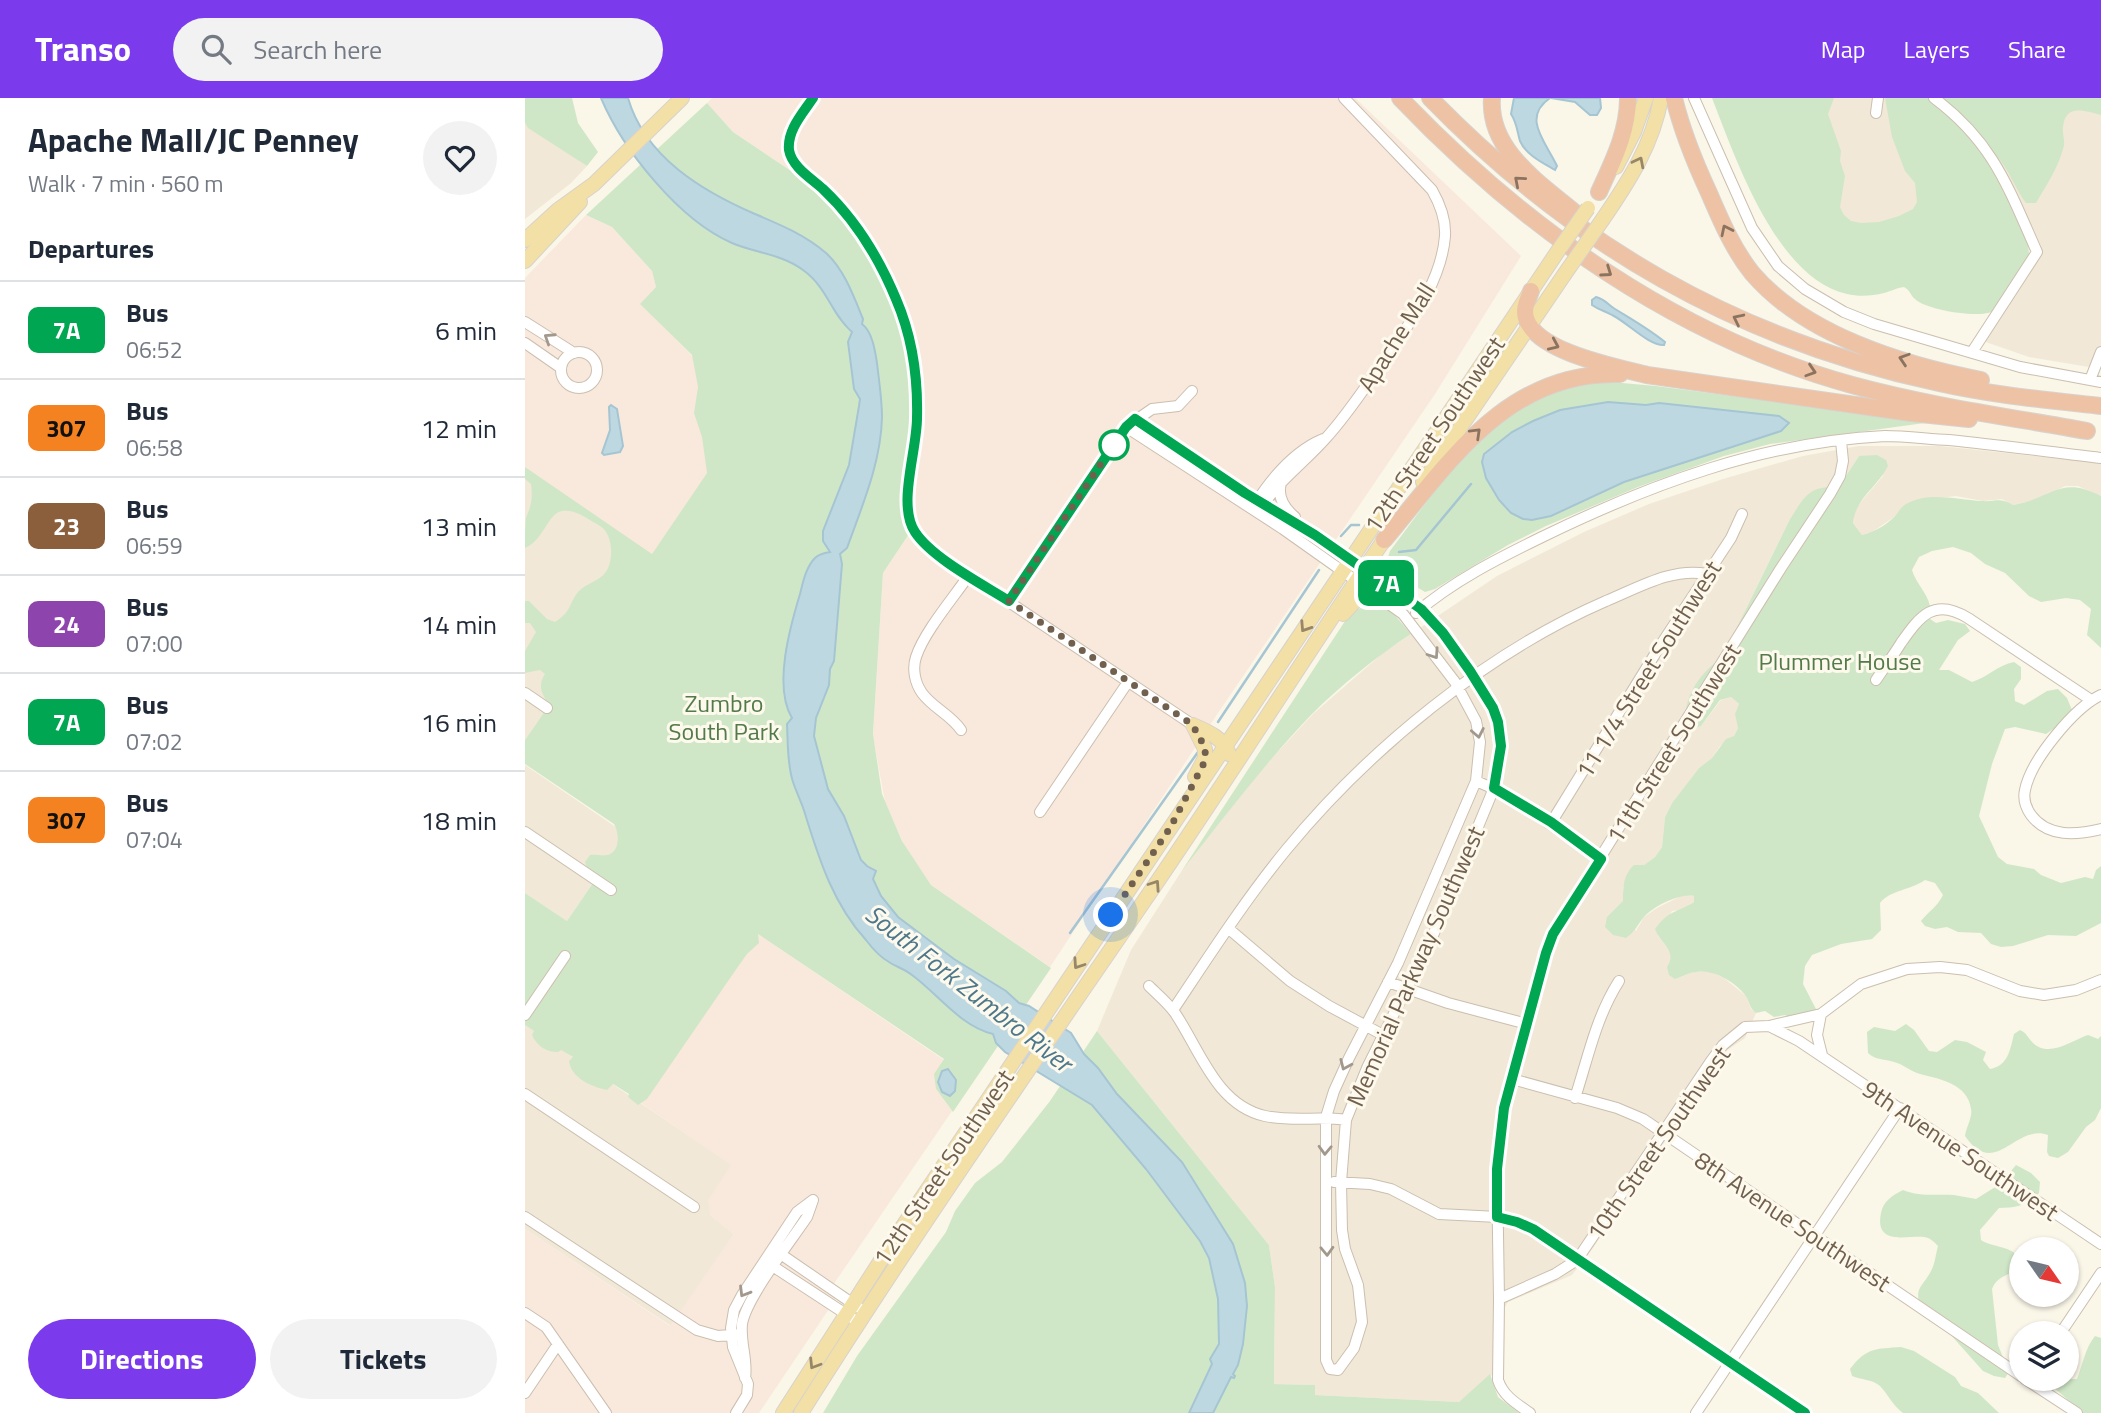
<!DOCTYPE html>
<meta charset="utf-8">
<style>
body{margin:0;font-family:"Titillium Web",sans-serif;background:#f2f2f3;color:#1f2937;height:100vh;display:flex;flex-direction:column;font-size:26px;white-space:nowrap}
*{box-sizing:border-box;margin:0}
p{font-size:23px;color:#747a83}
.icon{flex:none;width:38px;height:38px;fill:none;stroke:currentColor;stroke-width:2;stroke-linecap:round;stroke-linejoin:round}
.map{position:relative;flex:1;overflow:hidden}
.side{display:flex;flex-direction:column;background:#fff;width:525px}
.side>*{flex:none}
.badge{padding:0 14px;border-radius:10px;font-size:24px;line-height:46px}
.needle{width:46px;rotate:124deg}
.controls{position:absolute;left:1484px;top:1139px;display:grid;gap:14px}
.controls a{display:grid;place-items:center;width:70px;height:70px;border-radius:50%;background:#fff;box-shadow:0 2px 5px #0004;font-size:35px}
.you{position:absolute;width:35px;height:35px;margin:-18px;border:5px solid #fff;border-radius:50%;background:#1a73e8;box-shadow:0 0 0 10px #1a73e833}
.map>.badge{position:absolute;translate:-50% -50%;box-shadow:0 0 0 4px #fff}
h2{padding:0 28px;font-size:26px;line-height:63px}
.round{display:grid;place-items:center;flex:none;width:74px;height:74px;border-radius:37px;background:#f2f2f3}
.summary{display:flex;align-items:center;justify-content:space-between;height:119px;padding:0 28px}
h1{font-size:33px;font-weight:700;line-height:52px}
.action{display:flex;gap:14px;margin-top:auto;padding:14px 28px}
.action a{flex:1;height:80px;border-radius:42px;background:#7c3aed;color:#fff;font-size:28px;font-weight:700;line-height:80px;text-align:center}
.action a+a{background:#f2f2f3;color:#1f2937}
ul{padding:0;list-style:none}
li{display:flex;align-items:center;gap:21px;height:98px;padding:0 28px;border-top:2px solid #e0e1e3}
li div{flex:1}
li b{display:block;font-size:26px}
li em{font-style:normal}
li .badge{min-width:77px;font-weight:700;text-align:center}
header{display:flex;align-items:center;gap:42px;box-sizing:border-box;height:98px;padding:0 35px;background:#7c3aed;color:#fff}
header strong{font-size:33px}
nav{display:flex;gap:38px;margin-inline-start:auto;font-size:24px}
.search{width:490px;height:63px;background:#f2f2f3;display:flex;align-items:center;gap:18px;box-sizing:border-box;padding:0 24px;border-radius:38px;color:#747a83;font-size:26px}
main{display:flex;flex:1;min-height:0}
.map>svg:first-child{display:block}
.residential{fill:#f1e8d7}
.commercial{fill:#f9e9dc}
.green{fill:#d0e7c7}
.water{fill:#bed8e2;stroke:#a5c5d3;stroke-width:2}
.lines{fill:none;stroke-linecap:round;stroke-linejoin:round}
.stream{stroke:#a5c5d3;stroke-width:2.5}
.minor-casing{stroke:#cbbfaf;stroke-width:12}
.major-casing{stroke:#d8d2cd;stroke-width:16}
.highway-casing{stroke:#d8d2cd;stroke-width:18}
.minor{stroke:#fff;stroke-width:10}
.major{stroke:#f2e0a7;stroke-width:14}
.highway{stroke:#eec2a5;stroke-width:16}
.major-bridge-casing{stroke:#d8d2cd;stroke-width:16;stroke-linecap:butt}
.major-bridge{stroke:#f2e0a7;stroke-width:14}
.oneway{stroke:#988669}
.oneway2{stroke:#8b745f}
.oneway3{stroke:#a3988c}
.line-casing{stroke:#fff;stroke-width:16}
.line{stroke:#00a651;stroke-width:10}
.walk{stroke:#72604e;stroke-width:7;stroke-dasharray:0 12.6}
.stop-dot{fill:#fff;stroke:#00a651;stroke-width:3.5}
.labels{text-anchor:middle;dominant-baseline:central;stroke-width:6;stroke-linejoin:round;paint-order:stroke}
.street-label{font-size:24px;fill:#72604e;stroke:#fdf9ed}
.park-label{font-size:24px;fill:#537b4a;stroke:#fdf9ed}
.water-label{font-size:26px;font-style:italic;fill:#4d778a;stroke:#fdf9ed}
</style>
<header>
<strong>Transo</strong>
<div class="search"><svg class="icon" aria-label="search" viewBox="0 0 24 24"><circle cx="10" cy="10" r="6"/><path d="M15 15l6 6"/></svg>Search here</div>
<nav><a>Map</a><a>Layers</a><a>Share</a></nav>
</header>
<main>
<section class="side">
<div class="summary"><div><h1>Apache Mall/JC Penney</h1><p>Walk · 7 min · 560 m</p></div><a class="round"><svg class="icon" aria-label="heart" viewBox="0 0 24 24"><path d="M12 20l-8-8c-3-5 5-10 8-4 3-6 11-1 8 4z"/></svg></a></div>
<h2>Departures</h2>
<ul>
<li><span class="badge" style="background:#00a651;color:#fff">7A</span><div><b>Bus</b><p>06:52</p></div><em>6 min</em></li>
<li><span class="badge" style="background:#f58220;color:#111">307</span><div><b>Bus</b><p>06:58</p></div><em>12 min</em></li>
<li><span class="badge" style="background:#8b5e3c;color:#fff">23</span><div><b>Bus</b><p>06:59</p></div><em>13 min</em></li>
<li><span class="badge" style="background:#8e44ad;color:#fff">24</span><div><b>Bus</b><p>07:00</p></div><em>14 min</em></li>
<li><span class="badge" style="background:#00a651;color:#fff">7A</span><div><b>Bus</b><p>07:02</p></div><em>16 min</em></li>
<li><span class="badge" style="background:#f58220;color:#111">307</span><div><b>Bus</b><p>07:04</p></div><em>18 min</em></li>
</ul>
<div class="action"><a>Directions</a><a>Tickets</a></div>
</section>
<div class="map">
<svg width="1576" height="1315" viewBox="0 0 1576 1315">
<rect width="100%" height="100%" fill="#faf6e8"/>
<path class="residential" d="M1252,0H1576V271L1504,259L1455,242L1512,154L1481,84L1414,183L1301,140Z
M0,25L62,68L46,85L0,121Z
M1334,348H1415L1576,365V398L1553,388H1540L1514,401L1488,407L1477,401L1458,403L1431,398L1413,400L1378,408L1369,419L1347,434L1337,437L1328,425L1330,411L1358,378L1334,358L1313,390L1264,423L1220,513L1176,628L1196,602L1206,599L1214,606L1213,630L1209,638L1195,648L1187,660L1174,670L1147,705L1140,719L1137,749L1130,759L1119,767L1098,789V804L1091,811L1111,833L1119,819L1132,810L1160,796L1169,798L1170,803L1158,811L1147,813L1133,838L1146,854L1151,881L1170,873L1186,874L1199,880L1221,898L1226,911L1231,915L1220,940L1201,953L1068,1150L1047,1177L983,1204L980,1209L979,1267L934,1304L790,1297V1287L749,1286L750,1189L744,1147L572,933L606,852L656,774L736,672L788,616L858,555L972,478L1059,434L1124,406L1198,381L1278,358Z
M0,377L124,461L0,642Z
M0,667L101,736L42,823L0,795Z
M0,927L207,1067L185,1117L209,1136L146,1228L0,1131Z"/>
<path class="commercial" d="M187,0H830L996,158L910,296L693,615L525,869L406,787L379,747L360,704L348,638L358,475L388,430L308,101L208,34L182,5Z
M61,117L87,129L127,173L131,189L116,206L179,270L185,371L124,461L0,377V180Z
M233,836L419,962L411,991L427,1013L306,1190L314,1196L234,1315H0V1131L145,1228L209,1136L185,1117L183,1102L206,1067L116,1005Z"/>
<path class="green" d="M0,0H47L53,25L73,54L62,68L3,30L0,25Z
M1187,0H1309L1303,16L1316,53L1315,63L1320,78L1315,109L1319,117L1326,123L1336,125L1354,124L1374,118L1388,111L1392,104L1390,85L1380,73L1367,39L1360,0H1576V17C1561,13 1540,5 1538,29C1537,36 1541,44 1538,51C1533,70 1521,88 1511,105H1501C1489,89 1482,66 1467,54C1478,81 1503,128 1504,156C1504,173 1499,182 1487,194C1482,199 1475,209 1468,213C1455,221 1401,212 1390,201C1385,197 1386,193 1379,189C1371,190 1367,193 1359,195C1347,198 1334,199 1322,196C1251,180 1211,61 1187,0Z
M182,5L208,34L308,101L339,139L373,206L392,290L382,395L388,430L358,475L348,636L357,696L377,743L406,787L526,870L428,1014L411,991L409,976L419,961L233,836L234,845L222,856L210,873L122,1001L113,1007L103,999L104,996L88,986L82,992C67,989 46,980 44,963L48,959L36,952L33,954C21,954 12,948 7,937L9,933L0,927V795L42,823L72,779L63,773L60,764L65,757C70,756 77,758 82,757C96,754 94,734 89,726L0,666V642L24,607C17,596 12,588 20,576L15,572L0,575V553L11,534L5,525H0V503H4L22,521L30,524C47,513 43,507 53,494C61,485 73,484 80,475C88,466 88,444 81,434C79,430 72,426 68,424C59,418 48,411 37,413C23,415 19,442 0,450C0,441 0,428 1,420C6,408 8,401 6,386L0,381V369L127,456L182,375L177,339L169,315L173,289L167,257L115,206L131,189L127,173L87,129L61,117Z
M1097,285L1131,288L1407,324L1245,346L1199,358L1113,389L1021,428L983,447L910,491L900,494L867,474L862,462L865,453C918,383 966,304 1060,287C1072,284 1085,285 1097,285Z
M1352,357L1361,362L1363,368C1352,390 1331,399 1328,425L1337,437C1349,434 1362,427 1370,418C1374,413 1376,409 1381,406C1404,393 1432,402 1457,403C1471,404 1474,399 1488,407C1528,400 1535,377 1576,398V550L1562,537L1566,511L1555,502L1541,500L1516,504L1504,498L1480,475L1460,466L1446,455L1428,449L1407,453L1394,459L1387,472C1391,486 1402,494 1405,508L1395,514L1411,525L1423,522L1440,526L1445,533L1433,542L1414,572H1424L1447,584C1463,579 1473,567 1489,564L1496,569V581L1489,591L1490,603L1499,607L1522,593L1533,591L1542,600L1547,612L1530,630L1521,636L1490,629L1480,631L1467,666L1454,718L1473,759L1482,766L1509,771L1516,777L1536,785L1560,779L1568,781L1571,772L1576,768V825L1551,838L1523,837L1488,848L1476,849L1466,846L1456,835L1433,834L1422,829L1410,831L1400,828L1396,823C1404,813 1413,808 1418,797L1410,785L1400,782C1386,792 1365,792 1355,805L1356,832L1347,841L1316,846L1287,857L1280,868L1278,886L1292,913L1265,920L1260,917L1249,919L1240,913L1231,915C1224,910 1225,904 1220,897C1210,884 1188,871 1171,874C1165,874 1157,879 1150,881L1144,877L1142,869C1153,852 1135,846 1130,831C1144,812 1151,815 1169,804V798C1155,795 1129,808 1119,819C1111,828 1112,832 1101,840L1088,837L1080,829L1082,819L1098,803C1098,789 1098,777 1109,767H1119L1130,759L1137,749L1140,719L1147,705L1174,670L1187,660L1201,641L1209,638L1213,630L1210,616L1214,606L1206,599L1195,602L1176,628L1167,631L1159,624C1162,593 1174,577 1198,558L1264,423C1278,401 1284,386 1313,390L1334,358Z
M850,504L868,515L886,536C851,559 816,587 786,617C739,666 698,721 656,774L824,517L842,506Z
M1381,926L1389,932L1404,953L1412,954L1430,942L1442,944L1461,954L1458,962L1465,971C1483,968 1485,952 1489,936L1495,932C1502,935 1502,939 1508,945C1524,960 1546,943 1563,937L1573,941L1576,938V1010L1570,1022L1561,1029L1543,1054L1533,1060L1524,1058L1522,1054L1523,1037C1490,1025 1470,1082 1440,1038C1441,1030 1448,1018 1446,1011C1443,986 1415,981 1395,976C1385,973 1378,966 1369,964C1360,961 1350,962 1343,955L1342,934L1349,929L1370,933Z
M572,933L744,1147L750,1189L749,1286L790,1287V1297L934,1304L965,1276L973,1299L994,1315H298L332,1258L421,1134L430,1113L450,1085L477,1064L525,1003Z
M1491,1067L1506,1075L1515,1084L1514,1095C1502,1108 1491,1110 1474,1110L1455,1132L1456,1142C1469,1151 1499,1147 1494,1171C1483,1178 1473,1177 1467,1191L1473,1247L1484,1274L1480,1280L1469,1278L1458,1273L1425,1236L1396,1215C1389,1186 1396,1193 1407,1171C1410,1165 1411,1155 1413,1148C1409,1144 1406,1140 1399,1139C1384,1137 1349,1149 1356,1115C1358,1103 1368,1097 1378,1092C1395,1099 1411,1096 1429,1097C1436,1098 1444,1100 1451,1101L1475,1086Z
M1570,1238L1576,1240V1315H1558L1520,1282L1552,1281C1558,1266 1560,1250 1570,1238Z
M1376,1249L1389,1253L1430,1279L1436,1288L1453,1295L1474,1315H1378C1367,1307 1363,1296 1355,1288C1347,1281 1336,1282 1327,1278L1325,1271C1342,1249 1351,1251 1376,1249Z"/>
<path class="water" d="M76,0H103C120,59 177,93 230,116C256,127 280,137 301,155C319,171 329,199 338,221L337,226C347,233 350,252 352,265C354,283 357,301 357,319C356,365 337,408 322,450L315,456L317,466L309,563L305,571L304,587L291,620L289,638L303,691L319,718L336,762L342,768L351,773L348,781L356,798L373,819L429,861L481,893L494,905L504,908L546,935L559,956L573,970L592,996L657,1064L708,1146L720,1185L722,1208L718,1246L713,1267L708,1276L710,1278L709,1280L706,1279L688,1315H664L687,1266L685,1261L694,1246L693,1201L684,1160L675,1143L621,1071L567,1007L480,954L471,945L468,936C435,928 413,896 387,877C380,871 371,869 364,864C355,859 347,850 341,842C309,807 295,764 281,719C278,707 272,696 268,684C262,666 263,644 262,626L267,620C248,589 265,529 275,496C278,484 281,469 290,460C294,456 299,455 305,454L298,443V433L324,367L334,308L335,301L329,291L323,244L327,234C306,216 303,190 278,172C257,156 230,155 207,145C154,122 98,52 76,0Z
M989,0H1025C996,20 1021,44 1032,68L1030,72C1018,65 1001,57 995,43C992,33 992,25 986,16Z
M1026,0H1075L1076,10L1072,17H1065L1050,4Z
M1071,199C1080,201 1083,207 1090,211C1108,222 1124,231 1140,244L1139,247C1124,248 1102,224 1087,217C1080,213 1074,212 1067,207V202Z
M1083,304L1121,307L1134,305L1254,318L1264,325L1256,333L1099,384L1026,418L1007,422L998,421L986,415L974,402L961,380L957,364L959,356L987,334L1008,323L1035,312Z
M86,307L92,311L98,348L95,354L79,357L77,355L85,332L84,309Z
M423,971L431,982L430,993L425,998L417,994L413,984L417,973Z"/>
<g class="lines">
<path class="stream" d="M816,438L826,427H834
M874,454L891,452L946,386
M693,624L794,472
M545,835L673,654"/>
<defs>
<path id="minor" d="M288,0C277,16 258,36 266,58C272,72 288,82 299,92C312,104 323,119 334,133C378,189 398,270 391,340C389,362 383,383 382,404C383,429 396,444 415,458L668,627
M1169,0L1227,130L1253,168L1280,191L1319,214L1349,226L1495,269L1576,284
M1409,0C1468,44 1483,89 1512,154L1447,254
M1351,15L1353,0
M0,224L49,255
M0,245L36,270
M36 272a18 18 0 1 1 36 0a18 18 0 1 1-36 0Z
M1565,282L1576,254
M601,329L758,431L878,516L930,584L951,623L955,644L951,683L873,865L824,960L809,993L801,1019V1262L805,1271L813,1272L829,1250L837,1224L833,1187L820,1151L817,1132L816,1084L821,1022L842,970L909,835L969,690L976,658L973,624L968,610L945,573L918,535L884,501L790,437L720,395L610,321
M756,385C752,399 759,410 770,419
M730,406C746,381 769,353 798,341
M736,410C754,382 780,364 801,340C822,317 838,292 856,267C882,228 916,187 920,138C921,122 915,106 907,92L819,0
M484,503L601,329L627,311L653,308L667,293
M891,515C928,483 974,460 1017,439C1126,386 1238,344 1360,338C1381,338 1403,341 1424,342C1474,347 1525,354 1576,360
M1351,582C1359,570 1368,558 1376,545C1395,518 1409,499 1443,520L1566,602
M0,595L22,610
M1576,597C1549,610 1506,662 1500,692C1498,701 1501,710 1506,717C1523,740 1552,737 1576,731
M436,632C426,617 408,610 397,595C390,585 387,571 391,559C399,534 429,499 444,477
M951,683L981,696L1076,761
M515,714L603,584
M1026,725L1135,548L1206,440L1217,416
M0,734L86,792
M704,831L765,883L804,908L858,937
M863,884L923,905L1002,926
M624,888C633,897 643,905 650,915C675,952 691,1007 740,1018C767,1024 795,1018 821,1022
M648,912C684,858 720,802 761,752C844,651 961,555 1081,503C1113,490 1147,469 1182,476
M1296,916L1292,937L1297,957
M0,917L40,858
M1244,928L1274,943L1576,1146
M987,981L1092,1010L1118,1021L1496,1278
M0,996L169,1109
M1050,1000C1063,960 1071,919 1094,883
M809,1084L845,1086L866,1091L914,1116L973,1119L997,1125L1280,1315
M0,1119L172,1232L193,1238L217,1236
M252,1157H257L340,1214
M247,1165L249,1169L333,1224
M974,1201L1030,1176L1052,1162L1186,963L1198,947L1220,929L1244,928L1296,916L1336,886L1382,871L1415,869L1442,872L1495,893L1519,897L1551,892L1576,882
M0,1215L21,1229L81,1315
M1535,1236L1576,1175
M220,1280C223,1262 215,1245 217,1226C221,1200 266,1143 282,1119L288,1102
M1500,1281L1552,1315
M0,1295L33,1246
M211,1315L222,1297L223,1286L208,1249L206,1230L209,1212L217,1197L272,1114L288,1102
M1005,1315C992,1306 978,1298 973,1282L974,1201L972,1071L976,1025L1021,855L1035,824L1256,470L1305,396L1315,378L1318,363L1316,343
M1171,1315L1375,1010"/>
<path id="major" d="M1091,69L1109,34L1121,0
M1078,121C1104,83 1128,46 1136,0
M0,142L33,112L69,86L157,0
M0,163L55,104
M898,384L1039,177
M818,516L832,501L854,497
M668,627L680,651V660L670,679
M670,628C684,634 699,641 704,656
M258,1315L378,1128L1035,150
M276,1315C385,1142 502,974 617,806C702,683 781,556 865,433"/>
<path id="highway" d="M875,0C999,130 1152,239 1327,287C1404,308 1484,319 1562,333
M905,0C1048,147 1213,242 1414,285C1467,297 1522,302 1576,308
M967,0C963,54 1018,87 1054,118
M1149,0C1157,33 1170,65 1184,95C1196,123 1208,151 1227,175C1280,237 1378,267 1456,282
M1074,94C1088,63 1103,34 1103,0
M1006,193C1003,202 998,210 1001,220C1011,254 1091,269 1122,277L1386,315L1444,321
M859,442C924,365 981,273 1095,276"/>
</defs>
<use href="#minor" class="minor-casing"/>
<use href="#major" class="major-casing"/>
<use href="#highway" class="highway-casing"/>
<use href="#minor" class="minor"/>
<use href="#major" class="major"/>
<use href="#highway" class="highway"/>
<defs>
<path id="major-bridge" d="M1035,150L1063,110
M1039,177L1078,121"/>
</defs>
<use href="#major-bridge" class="major-bridge-casing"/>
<use href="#major-bridge" class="major-bridge"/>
</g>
<defs><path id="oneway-chevron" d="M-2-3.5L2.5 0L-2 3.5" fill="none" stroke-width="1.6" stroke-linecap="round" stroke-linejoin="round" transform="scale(1.75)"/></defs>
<g class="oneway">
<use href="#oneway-chevron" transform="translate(1114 64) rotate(-63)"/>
<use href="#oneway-chevron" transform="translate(780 529) rotate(123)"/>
<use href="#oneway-chevron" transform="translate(630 787) rotate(-56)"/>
<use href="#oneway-chevron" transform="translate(553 866) rotate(124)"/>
<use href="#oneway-chevron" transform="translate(289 1266) rotate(122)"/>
</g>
<g class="oneway2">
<use href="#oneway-chevron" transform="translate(994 83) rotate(-139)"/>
<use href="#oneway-chevron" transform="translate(1201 132) rotate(-116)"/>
<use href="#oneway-chevron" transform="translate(1082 174) rotate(35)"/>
<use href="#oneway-chevron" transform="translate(1213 221) rotate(-154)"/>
<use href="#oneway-chevron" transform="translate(1029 247) rotate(24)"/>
<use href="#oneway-chevron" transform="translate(1379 261) rotate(-162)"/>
<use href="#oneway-chevron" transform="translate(1286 273) rotate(18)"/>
<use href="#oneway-chevron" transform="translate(951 335) rotate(-44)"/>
</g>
<g class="oneway3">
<use href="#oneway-chevron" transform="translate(24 240) rotate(-147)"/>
<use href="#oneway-chevron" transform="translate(909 556) rotate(56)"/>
<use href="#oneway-chevron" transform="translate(953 635) rotate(79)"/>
<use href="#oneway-chevron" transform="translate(820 967) rotate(114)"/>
<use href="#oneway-chevron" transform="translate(800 1052) rotate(92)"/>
<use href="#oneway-chevron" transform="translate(802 1153) rotate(88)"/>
<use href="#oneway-chevron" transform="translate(219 1194) rotate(121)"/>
</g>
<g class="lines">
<defs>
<path id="line" d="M288,0C278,15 262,32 264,52C267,69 286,80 298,91C331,122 354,160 371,201C387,238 393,280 392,320C392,353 372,407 390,434C407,460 457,486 484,503L601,329L610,321L720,395L790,437L896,511L918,535L945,573L968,610L973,624L976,648L969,690L1026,724L1076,761L1028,836L1021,855L979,1010L972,1071V1119L992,1124L1008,1131L1280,1315"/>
</defs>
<use href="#line" class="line-casing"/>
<use href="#line" class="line"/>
<path class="walk" d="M586,817L645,730L678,667C685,649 674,642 668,627L484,503L592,342L589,347"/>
</g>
<circle class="stop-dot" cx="589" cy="347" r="14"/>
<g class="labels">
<g class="street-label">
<text transform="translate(871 239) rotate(-58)">Apache Mall</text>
<text transform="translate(909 336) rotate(-56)">12th Street Southwest</text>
<text transform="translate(1123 571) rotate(-58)">11 1/4 Street Southwest</text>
<text transform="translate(1148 645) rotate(-58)">11th Street Southwest</text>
<text transform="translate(890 868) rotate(-66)">Memorial Parkway Southwest</text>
<text transform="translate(1133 1045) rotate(-55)">10th Street Southwest</text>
<text transform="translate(1436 1052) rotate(34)">9th Avenue Southwest</text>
<text transform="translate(418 1069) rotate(-56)">12th Street Southwest</text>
<text transform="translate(1268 1123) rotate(34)">8th Avenue Southwest</text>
</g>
<g class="park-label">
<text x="1315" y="563">Plummer House</text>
<text x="199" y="605">Zumbro<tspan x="199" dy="28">South Park</tspan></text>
</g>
<g class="water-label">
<text transform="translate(444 890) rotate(38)">South Fork Zumbro River</text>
</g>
</g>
</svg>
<div class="controls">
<a><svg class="needle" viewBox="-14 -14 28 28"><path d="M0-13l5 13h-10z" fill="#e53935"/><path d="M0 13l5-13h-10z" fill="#747a83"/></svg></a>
<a><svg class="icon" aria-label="layers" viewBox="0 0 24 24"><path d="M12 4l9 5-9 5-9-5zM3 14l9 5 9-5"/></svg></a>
</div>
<div class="you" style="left:586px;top:817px"></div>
<b class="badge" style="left:861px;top:485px;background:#00a651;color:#fff">7A</b>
</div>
</main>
